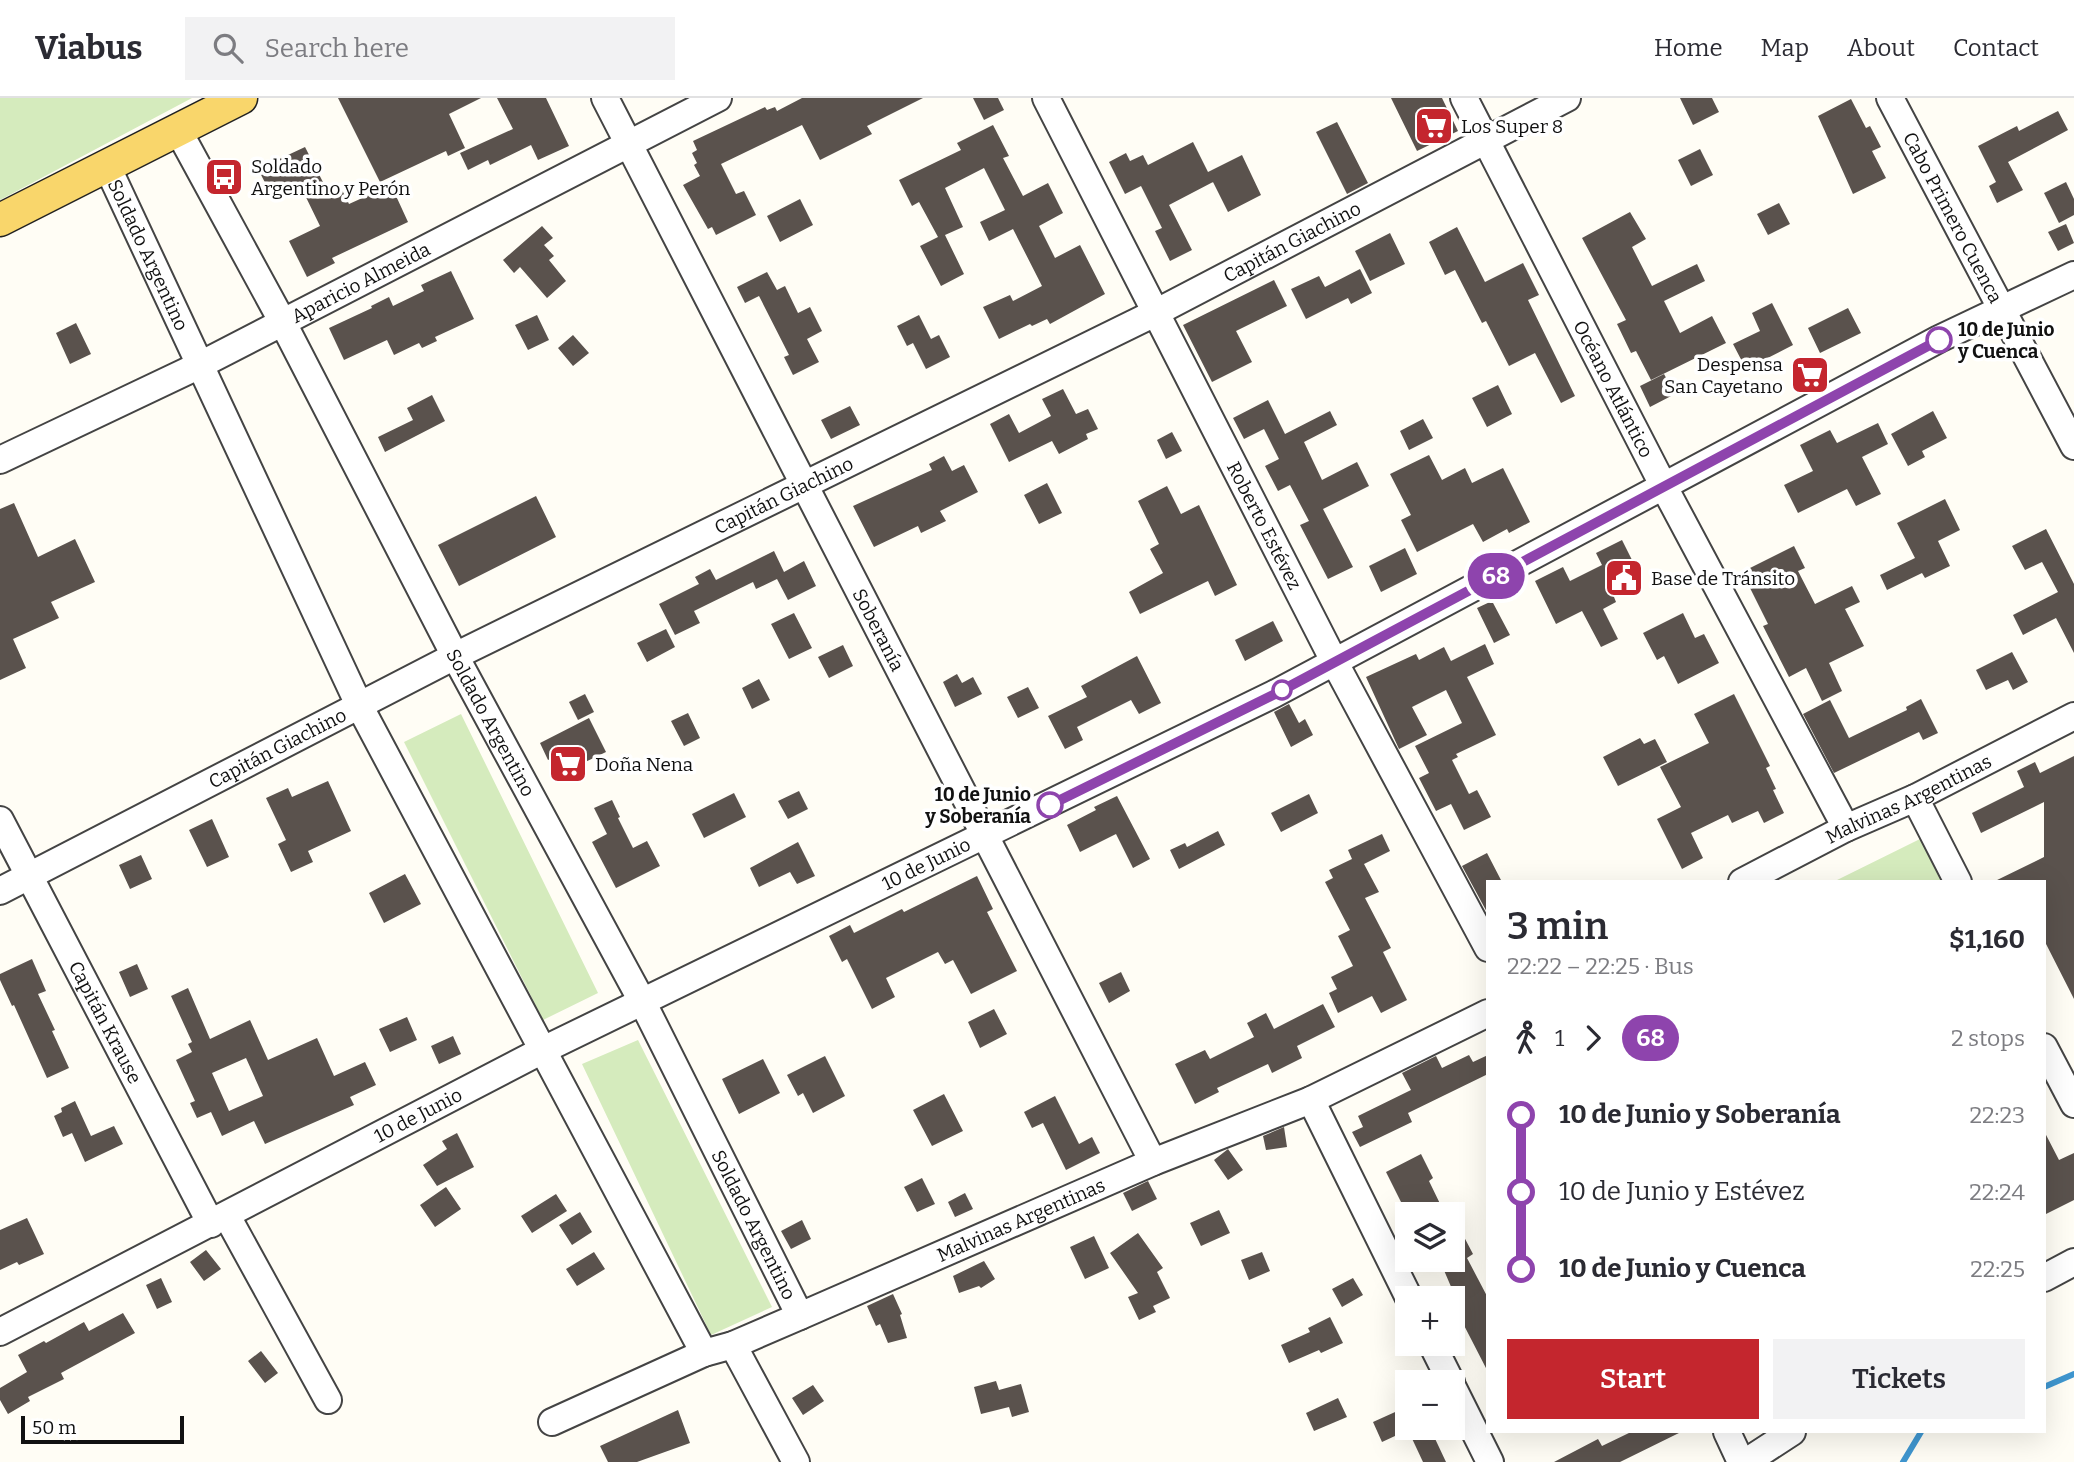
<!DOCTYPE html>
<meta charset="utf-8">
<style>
body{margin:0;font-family:Bitter,serif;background:#f2f2f3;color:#2b2b33;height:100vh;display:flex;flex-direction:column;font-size:26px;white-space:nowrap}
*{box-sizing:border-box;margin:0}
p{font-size:23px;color:#7c7c81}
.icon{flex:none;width:38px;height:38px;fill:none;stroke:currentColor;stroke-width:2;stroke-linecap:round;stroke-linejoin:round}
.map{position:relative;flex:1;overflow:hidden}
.panel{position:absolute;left:1486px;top:782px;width:560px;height:553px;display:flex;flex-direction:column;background:#fff;border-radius:0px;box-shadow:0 7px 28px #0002}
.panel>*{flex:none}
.badge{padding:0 14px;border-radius:23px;font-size:24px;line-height:46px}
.buttons{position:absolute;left:1395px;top:1104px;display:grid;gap:14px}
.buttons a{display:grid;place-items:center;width:70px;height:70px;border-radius:0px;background:#fff;box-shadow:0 7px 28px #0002;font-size:35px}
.scale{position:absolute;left:21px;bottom:18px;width:163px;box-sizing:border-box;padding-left:7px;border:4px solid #111;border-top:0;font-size:19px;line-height:24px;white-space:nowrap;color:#111;-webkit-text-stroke:5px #fff;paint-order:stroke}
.map>.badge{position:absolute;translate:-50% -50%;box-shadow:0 0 0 4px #fff}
.legs{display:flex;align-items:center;gap:10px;height:77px;padding:0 21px;font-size:23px}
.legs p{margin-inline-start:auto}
.summary{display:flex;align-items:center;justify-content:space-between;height:119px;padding:0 21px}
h1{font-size:38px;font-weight:600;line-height:52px}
.button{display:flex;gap:14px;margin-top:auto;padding:14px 21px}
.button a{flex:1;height:80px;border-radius:0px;background:#c4262e;color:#fff;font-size:28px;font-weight:600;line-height:80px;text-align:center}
.button a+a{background:#f2f2f3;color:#2b2b33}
ul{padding:0 21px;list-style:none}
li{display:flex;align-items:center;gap:24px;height:77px;font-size:26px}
li i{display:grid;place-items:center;width:10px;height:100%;margin:0 9px;background:currentColor}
li i::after{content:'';width:18px;height:18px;margin:-9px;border:5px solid;border-radius:50%;background:#fff}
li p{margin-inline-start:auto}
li:first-child i{background:linear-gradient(#0000 50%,currentColor 0)}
li:last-child i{background:linear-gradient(currentColor 50%,#0000 0)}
header{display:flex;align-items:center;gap:42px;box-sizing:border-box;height:98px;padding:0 35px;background:#fff;border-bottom:2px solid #e1e1e2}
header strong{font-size:33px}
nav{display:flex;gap:38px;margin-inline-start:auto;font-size:24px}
.search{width:490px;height:63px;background:#f2f2f3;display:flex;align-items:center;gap:18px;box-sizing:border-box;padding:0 24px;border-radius:0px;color:#7c7c81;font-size:26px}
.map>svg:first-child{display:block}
.green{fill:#d5ebbd}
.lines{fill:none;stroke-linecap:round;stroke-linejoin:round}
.stream{stroke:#3f96cf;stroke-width:6}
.building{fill:#5a524d;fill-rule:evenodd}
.minor-casing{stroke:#444;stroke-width:30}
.major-casing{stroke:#222;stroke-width:35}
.minor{stroke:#fff;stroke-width:26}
.major{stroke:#f9d66b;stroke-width:32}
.line-1-casing{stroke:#fff;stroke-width:16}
.line-1{stroke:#8e44ad;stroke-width:10}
.stop-1-dot{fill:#fff;stroke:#8e44ad;stroke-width:3.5}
.labels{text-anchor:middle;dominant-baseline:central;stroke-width:7;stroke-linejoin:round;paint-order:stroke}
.poi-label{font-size:19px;fill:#111;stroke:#fff;text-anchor:start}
.street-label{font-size:19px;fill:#111;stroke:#fff}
.stop-label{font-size:19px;font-weight:bold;fill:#111;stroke:#fff;text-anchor:start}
</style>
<header>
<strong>Viabus</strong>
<div class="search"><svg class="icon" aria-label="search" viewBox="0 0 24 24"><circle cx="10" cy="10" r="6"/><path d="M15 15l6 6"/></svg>Search here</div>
<nav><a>Home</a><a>Map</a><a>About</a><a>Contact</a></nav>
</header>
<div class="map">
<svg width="2074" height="1364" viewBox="0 0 2074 1364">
<rect width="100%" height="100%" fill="#fffdf5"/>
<path class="green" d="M0,0H192L0,102Z
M461,616L598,895L543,922L404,644Z
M1922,740L1944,784H1833Z
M638,942L772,1209L711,1237L582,966Z"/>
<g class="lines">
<path class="stream" d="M2044,1289L2074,1276
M1903,1364L1921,1334"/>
</g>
<path class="building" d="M338,0H481L449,16L465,50L448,58L446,53L380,84Z
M497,0H546L569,48L538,62L531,47L490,67L488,62L468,72L460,55L513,31Z
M802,0H923L867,28L872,36L820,62L802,27L721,66L736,96L744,93L756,117L716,137L712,129L708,131L683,87L700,78L694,67L697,65L692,55L697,52L693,43L765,9L767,12L775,9L777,13Z
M973,0H998L1004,12L984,22Z
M1391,0H1442L1458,33L1417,53Z
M1680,0H1712L1719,14L1693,27Z
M1851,1L1866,30L1870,28L1881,49L1872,53L1886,80L1853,96L1818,18Z
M2058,13L2068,32L2008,64L2023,92L1997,105L1989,88L1996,84L1978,48L2017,28L2019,33Z
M1337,24L1368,85L1347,96L1316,34Z
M993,27L1009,58L1003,60L1023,98L1048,85L1063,115L1039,128L1055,160L1080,147L1105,196L1050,226L1047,221L1032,228L1030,226L999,241L983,209L1010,197L1013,203L1042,188L1013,131L989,143L980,124L1005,112L984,70L945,90L963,129L945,137L964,176L941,188L920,148L938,139L919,104L912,108L899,82L961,52L957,45Z
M1193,44L1213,84L1169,107L1192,152L1170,163L1155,133L1162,130L1141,88L1125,96L1109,64L1126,55L1130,63L1143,57L1148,67Z
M305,49L326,90L338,84L349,106L391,87L408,124L332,160L335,165L307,179L289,143L320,128L301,89L274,102L258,71Z
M1700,51L1713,77L1691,88L1678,62Z
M1242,57L1261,97L1228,114L1208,74Z
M2066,84L2074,101V117L2059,125L2044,95Z
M800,101L813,127L780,144L767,118Z
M1779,105L1790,126L1768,137L1757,116Z
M1630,114L1646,141L1632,149L1652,188L1697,166L1705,183L1664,203L1680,235L1712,218L1726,245L1651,282L1636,253L1631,255L1617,226L1626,222L1582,140Z
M2066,126L2074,145L2058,153L2048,134Z
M542,128L553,140L544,147L554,158L549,162L566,183L547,200L520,169L514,175L503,162Z
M1457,129L1485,184L1523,165L1539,197L1528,202L1575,298L1561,305L1535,255L1509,268L1486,223L1482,225L1455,172L1445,177L1429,144Z
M1390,135L1405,166L1370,183L1355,153Z
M1360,171L1372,195L1351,206L1348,200L1306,221L1291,191L1319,178L1325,189Z
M451,173L474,221L435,239L437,243L422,250L419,245L394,257L387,242L344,262L329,230L372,210L371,208L389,199L393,208L424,193L421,187Z
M767,174L777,192L785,188L798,215L810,209L822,233L807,241L819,264L793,277L784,259L789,257L759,198L745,205L737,189Z
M1274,182L1287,208L1236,233L1252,264L1212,284L1183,227Z
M1772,205L1793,247L1746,271L1733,246L1760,233L1752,215Z
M1848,210L1861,235L1820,255L1808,230Z
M537,217L549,242L528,252L515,227Z
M919,217L931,241L939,237L950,259L926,271L913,245L907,248L897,228Z
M76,225L91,256L70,266L56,235Z
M573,237L589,255L573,268L558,250Z
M1664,276L1675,296L1650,309L1640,288Z
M1498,287L1512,316L1487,329L1472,300Z
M1063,291L1076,316L1088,311L1098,331L1086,336L1088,341L1059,356L1052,343L1009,364L990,326L1009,316L1019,335L1051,318L1042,301Z
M432,297L445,323L385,354L378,339L413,322L407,310Z
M1268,302L1285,336L1330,313L1337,327L1304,344L1322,382L1357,364L1369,388L1323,411L1353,469L1328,481L1300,427L1309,423L1290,387L1278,393L1265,368L1279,361L1264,331L1244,341L1233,320Z
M850,308L860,327L831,341L821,322Z
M1933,313L1947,340L1922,353L1925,359L1908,368L1891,336Z
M1423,321L1433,340L1409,352L1400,333Z
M1878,325L1888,346L1862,359L1881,396L1856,408L1847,391L1798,415L1784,387L1813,373L1800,347L1830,332L1837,345Z
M1172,334L1182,353L1166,361L1157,342Z
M1429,357L1442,382L1465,370L1472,385L1503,370L1530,424L1509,435L1507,431L1483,444L1473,426L1417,454L1401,422L1411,417L1390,376Z
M944,358L952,373L964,367L978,394L940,413L946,423L921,435L918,428L874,449L853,408L932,372L929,366Z
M1047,385L1062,415L1039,426L1024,397Z
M1167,388L1181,416L1199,407L1237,487L1215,498L1208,483L1140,516L1129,494L1163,475L1150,451L1159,446L1138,403Z
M536,398L556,439L459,488L438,447Z
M1945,401L1960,432L1938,443L1950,468L1925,480L1922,475L1887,492L1880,477L1915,460L1897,425Z
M14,405L38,459L75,441L95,484L51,504L59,520L13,541L26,570L0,582V411Z
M2046,431L2074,486V555L2056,520L2023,537L2013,517L2058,494L2042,464L2025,472L2012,448Z
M1622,442L1643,484L1614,499L1616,504L1603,511L1618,541L1601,549L1582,513L1556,526L1535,483L1563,469L1570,483L1602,467L1596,455Z
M1794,448L1805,470L1798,473L1815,506L1852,488L1860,504L1845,511L1864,548L1829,565L1842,593L1822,603L1806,570L1789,579L1763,528L1768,526L1746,482L1751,480L1746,472Z
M1405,450L1417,476L1381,494L1369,468Z
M774,453L784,474L804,463L816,488L788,502L777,481L756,491L753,484L694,513L700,525L675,537L659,506L699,486L695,479L710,471L716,482Z
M1492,503L1510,537L1494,545L1477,510Z
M794,515L812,550L789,561L771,526Z
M1683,515L1695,540L1704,536L1719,565L1678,586L1664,558L1657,562L1643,535Z
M1273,523L1283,543L1245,563L1235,542Z
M666,531L675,549L647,564L637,545Z
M1485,546L1494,566L1467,579L1496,637L1456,656L1458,659L1452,662L1469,696L1477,692L1491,719L1464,732L1451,706L1436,713L1419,680L1429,675L1415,648L1462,625L1446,592L1412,609L1427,637L1399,651L1366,579L1416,556L1419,562L1444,549L1451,563Z
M843,547L853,568L829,580L818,559Z
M2012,554L2028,584L2013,592L2008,582L1986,592L1976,572Z
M1137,558L1161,605L1139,616L1131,602L1077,629L1083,642L1065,651L1048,618L1087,599L1081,588Z
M957,576L962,585L973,579L982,596L955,609L943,584Z
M759,581L770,602L752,611L742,590Z
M1028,589L1039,610L1018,620L1007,599Z
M585,596L594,614L578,622L569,604Z
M1734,596L1770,668L1766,670L1776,691L1773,692L1784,715L1764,725L1758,713L1732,725L1728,717L1691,735L1703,760L1682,771L1657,721L1681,709L1660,669L1709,645L1694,616Z
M1921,601L1938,635L1923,642L1919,634L1834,675L1803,616L1830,602L1849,640L1907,612L1906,609Z
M1289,606L1299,625L1305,621L1313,637L1291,649L1274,614Z
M688,615L700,640L684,648L671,623Z
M589,620L606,654L579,667L570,651L548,662L540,645Z
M1640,640L1644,646L1655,641L1667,664L1618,688L1603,659Z
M2074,658V901L2044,842V784H1993L2044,759V704L1981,735L1972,715L2024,689L2017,673L2035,664L2040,675Z
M328,683L351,733L308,753L313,764L291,774L278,746L286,742L266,700L288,690L292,699Z
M799,693L808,711L788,721L778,703Z
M734,695L746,719L704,740L692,716Z
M1309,696L1318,715L1281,734L1271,715Z
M1117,698L1150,761L1133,770L1116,736L1080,754L1067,727L1096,712L1094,709Z
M612,702L620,719L618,720L633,750L647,743L660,768L616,790L592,744L607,736L594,710Z
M212,721L229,759L207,769L189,732Z
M1218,733L1225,747L1179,771L1170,752L1185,745L1187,749Z
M1382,736L1390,753L1364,766L1379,794L1365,800L1391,850L1383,854L1407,902L1381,915L1372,898L1338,915L1329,895L1337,891L1331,879L1353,868L1338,838L1350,832L1325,784L1333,780L1329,772L1352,761L1348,752Z
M798,744L815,778L797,786L790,774L759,789L750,770Z
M1487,755L1502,784H1488V816L1462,768Z
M141,757L152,781L130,791L119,767Z
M405,776L421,806L384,825L369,795Z
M977,778L993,811L987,814L1017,873L971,896L953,862L945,866L938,854L886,880L895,899L872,911L847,861L842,864L829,838L850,827L854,835L902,811L904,814Z
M32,861L46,893L38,896L55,932L52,933L69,970L47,980L14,907L12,908L0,882V876Z
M137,866L148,891L130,899L119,874Z
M1121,874L1130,893L1109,905L1099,885Z
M188,890L210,941L250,922L268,962L317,940L334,978L365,964L376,987L350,999L354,1007L265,1046L254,1023L222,1038L211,1014L197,1020L190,1005L195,1003L176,962L192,954L188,946L192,944L171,898ZM246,960L263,998L229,1013L212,975Z
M1323,906L1335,929L1297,948L1302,960L1272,975L1268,966L1217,990L1219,994L1195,1006L1175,966L1205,952L1210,961L1254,939L1247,925L1266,915L1274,931Z
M994,911L1007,936L980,950L968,924Z
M407,919L417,942L390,954L379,931Z
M453,938L461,956L439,966L431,948Z
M1469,957L1473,964L1488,957V976L1408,1015L1412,1024L1360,1049L1352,1034L1363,1029L1358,1018L1411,992L1402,975L1436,958L1442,970Z
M825,958L845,998L813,1015L803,995L798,998L787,977Z
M763,961L780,995L739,1016L722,981Z
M944,996L963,1033L932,1048L913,1012Z
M1055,998L1079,1046L1092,1039L1100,1055L1066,1072L1043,1025L1032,1030L1024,1014Z
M75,1003L91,1038L114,1028L123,1046L85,1064L72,1035L63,1039L54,1018L62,1014L61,1010Z
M1284,1029L1287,1049L1266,1052L1263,1038Z
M2044,1033L2059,1062L2074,1055V1102L2044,1117Z
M457,1035L474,1069L437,1088L423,1067L447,1051L442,1043Z
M1228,1051L1243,1072L1228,1082L1214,1062Z
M1421,1056L1433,1080L1429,1083L1445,1116H1407L1386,1074Z
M922,1080L935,1106L917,1114L904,1089Z
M1148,1083L1157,1101L1132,1113L1123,1095Z
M446,1089L461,1111L435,1129L420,1107Z
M965,1095L973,1111L955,1119L948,1104Z
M556,1096L567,1113L532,1135L521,1118Z
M1219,1112L1230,1135L1201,1148L1190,1125Z
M580,1114L592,1134L572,1147L559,1127Z
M1452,1116L1473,1156L1467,1160L1488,1200V1274L1452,1204V1191L1443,1170L1446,1169L1442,1162H1452Z
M27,1120L44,1156L19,1167L17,1164L0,1172V1132Z
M802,1122L811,1141L791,1151L781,1133Z
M1138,1135L1163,1170L1157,1174L1170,1200L1153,1208L1156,1214L1139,1222L1128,1199L1138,1195L1110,1155Z
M1094,1138L1109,1170L1085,1181L1070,1149Z
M206,1152L221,1171L204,1183L190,1164Z
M594,1154L605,1171L577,1188L566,1171Z
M1262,1154L1270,1173L1249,1182L1241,1162Z
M984,1163L995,1181L981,1190L979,1188L959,1195L953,1178Z
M161,1180L172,1204L157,1211L146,1187Z
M1353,1180L1363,1197L1342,1209L1332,1191Z
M893,1196L902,1216L900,1217L907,1240L888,1245L880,1226L876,1228L867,1208Z
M123,1215L135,1235L61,1275L64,1281L28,1299L30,1303L8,1316L0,1302V1290L27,1274L18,1257L44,1243L46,1245L84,1224L89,1233Z
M1330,1219L1343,1245L1321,1255L1319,1252L1289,1265L1281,1247L1310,1234L1308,1230Z
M261,1253L278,1275L265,1285L248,1263Z
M996,1283L999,1292L1021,1286L1029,1314L1012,1319L1009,1309L981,1316L974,1289Z
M813,1287L824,1303L803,1317L792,1300Z
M1338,1300L1347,1319L1314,1333L1306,1315Z
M1404,1310L1407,1317V1330H1430L1446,1364H1423L1408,1332L1382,1344L1373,1324Z
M678,1312L690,1345L637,1364H608L600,1348Z
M1631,1334H1681L1620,1364H1554L1598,1341L1602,1348Z"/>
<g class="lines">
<defs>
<g id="minor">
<path id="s1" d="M605,0L1153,1064"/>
<path id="s2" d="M1046,0L1335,565L1488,850"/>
<path id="s3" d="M1464,0L1663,387L1846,730"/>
<path id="s4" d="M1890,0L2074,348"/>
<path id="s5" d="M178,32L282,223L455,558L643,905L800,1218"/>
<path id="s6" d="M107,68L359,607L704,1255"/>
<path id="s7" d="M0,362L200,267L718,0"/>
<path d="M1915,700L1958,784"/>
<path id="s8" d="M0,722L211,1126"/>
<path id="s9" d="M1742,784L1846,730L1915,700L2074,618"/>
<path id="s10" d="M0,793L455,558L1155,215L1567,0"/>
<path d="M2044,949L2074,1006"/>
<path d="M1311,1002L1409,1200"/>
<path d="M227,1118L328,1302"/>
<path d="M2044,1180L2074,1164"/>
<path id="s11" d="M0,1234L541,953L1274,596L1939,241L2074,177"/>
<path d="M1432,1246L1451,1284"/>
<path d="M733,1247L796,1364"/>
<path d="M1452,1288L1490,1364"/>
<path id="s12" d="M552,1324L704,1255L733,1247L800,1218L1153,1064L1311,1002L1488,915"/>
<path d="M1727,1334L1741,1364"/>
<path d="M1746,1364L1792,1334"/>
</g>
<path id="major" d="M0,122L241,0"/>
</defs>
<use href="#minor" class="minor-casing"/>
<use href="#major" class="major-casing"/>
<use href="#minor" class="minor"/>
<use href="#major" class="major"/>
</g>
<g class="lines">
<defs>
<path id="line-1" d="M1050,707L1275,596L1939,242"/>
</defs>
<use href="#line-1" class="line-1-casing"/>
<use href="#line-1" class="line-1"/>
</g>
<defs>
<symbol id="supermarket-square" viewBox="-11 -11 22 22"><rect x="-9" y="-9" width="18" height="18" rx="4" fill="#c4262e" stroke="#fff"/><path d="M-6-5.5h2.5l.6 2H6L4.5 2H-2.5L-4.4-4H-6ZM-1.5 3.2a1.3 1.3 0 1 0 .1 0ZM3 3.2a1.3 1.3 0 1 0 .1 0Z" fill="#fff"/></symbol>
<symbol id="bus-square" viewBox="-11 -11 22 22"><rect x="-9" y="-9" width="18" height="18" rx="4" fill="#c4262e" stroke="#fff"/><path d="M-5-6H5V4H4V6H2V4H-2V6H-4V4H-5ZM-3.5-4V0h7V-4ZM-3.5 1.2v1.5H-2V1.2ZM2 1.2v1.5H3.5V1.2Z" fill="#fff"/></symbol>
<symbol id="civic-square" viewBox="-11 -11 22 22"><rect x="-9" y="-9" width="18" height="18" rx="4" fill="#c4262e" stroke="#fff"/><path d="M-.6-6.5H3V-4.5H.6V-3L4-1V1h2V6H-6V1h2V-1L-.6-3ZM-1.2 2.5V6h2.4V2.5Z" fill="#fff"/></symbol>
</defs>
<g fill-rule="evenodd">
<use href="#supermarket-square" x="1412" y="6" width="44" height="44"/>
<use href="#bus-square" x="202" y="57" width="44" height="44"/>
<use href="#supermarket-square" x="1788" y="255" width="44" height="44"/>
<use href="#civic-square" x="1602" y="458" width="44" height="44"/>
<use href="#supermarket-square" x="546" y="644" width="44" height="44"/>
</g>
<g class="stop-1-dot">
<circle cx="1939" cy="242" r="12"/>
<circle cx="1282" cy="592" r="9"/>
<circle cx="1050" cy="707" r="12"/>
</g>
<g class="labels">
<g class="poi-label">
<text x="1461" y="28">Los Super 8</text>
<text x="251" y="68">Soldado<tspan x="251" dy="22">Argentino y Perón</tspan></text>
<text x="1783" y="266" text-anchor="end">Despensa<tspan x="1783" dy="22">San Cayetano</tspan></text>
<text x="1651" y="480">Base de Tránsito</text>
<text x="595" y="666">Doña Nena</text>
</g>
<g class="street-label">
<text stroke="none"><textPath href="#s4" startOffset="135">Cabo Primero Cuenca</textPath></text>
<text stroke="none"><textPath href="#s10" startOffset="1446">Capitán Giachino</textPath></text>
<text stroke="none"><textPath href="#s6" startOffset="98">Soldado Argentino</textPath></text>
<text stroke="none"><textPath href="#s7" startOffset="402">Aparicio Almeida</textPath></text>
<text stroke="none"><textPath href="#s3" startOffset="327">Océano Atlántico</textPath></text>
<text stroke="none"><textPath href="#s10" startOffset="878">Capitán Giachino</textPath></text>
<text stroke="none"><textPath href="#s2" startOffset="480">Roberto Estévez</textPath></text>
<text stroke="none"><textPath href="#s1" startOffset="598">Soberanía</textPath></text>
<text stroke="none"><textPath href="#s5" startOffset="670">Soldado Argentino</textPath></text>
<text stroke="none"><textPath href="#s10" startOffset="312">Capitán Giachino</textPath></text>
<text stroke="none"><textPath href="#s9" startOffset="186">Malvinas Argentinas</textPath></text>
<text stroke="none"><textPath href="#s11" startOffset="1038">10 de Junio</textPath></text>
<text stroke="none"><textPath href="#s8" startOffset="228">Capitán Krause</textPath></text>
<text stroke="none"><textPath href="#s11" startOffset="471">10 de Junio</textPath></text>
<text stroke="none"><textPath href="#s12" startOffset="511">Malvinas Argentinas</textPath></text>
<text stroke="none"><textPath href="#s5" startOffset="1237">Soldado Argentino</textPath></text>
</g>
<g class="stop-label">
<text x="1958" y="231">10 de Junio<tspan x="1958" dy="22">y Cuenca</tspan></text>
<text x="1031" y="696" text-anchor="end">10 de Junio<tspan x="1031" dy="22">y Soberanía</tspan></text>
</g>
</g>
</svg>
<div class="buttons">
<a><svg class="icon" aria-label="layers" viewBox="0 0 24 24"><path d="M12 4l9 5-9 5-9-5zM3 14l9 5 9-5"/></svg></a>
<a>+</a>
<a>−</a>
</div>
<div class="scale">50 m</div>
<b class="badge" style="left:1496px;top:478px;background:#8e44ad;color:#fff">68</b>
<section class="panel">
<div class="summary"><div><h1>3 min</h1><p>22:22 – 22:25 · Bus</p></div><b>$1,160</b></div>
<div class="legs"><svg class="icon" aria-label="walk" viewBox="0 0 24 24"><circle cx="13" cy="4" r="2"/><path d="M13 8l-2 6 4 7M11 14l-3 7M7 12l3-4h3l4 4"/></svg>1<svg class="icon" aria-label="forward" viewBox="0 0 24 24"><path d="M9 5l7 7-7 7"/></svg><b class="badge" style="background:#8e44ad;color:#fff">68</b><p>2 stops</p></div>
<ul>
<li><i style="color:#8e44ad"></i><b>10 de Junio y Soberanía</b><p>22:23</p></li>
<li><i style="color:#8e44ad"></i><span>10 de Junio y Estévez</span><p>22:24</p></li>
<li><i style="color:#8e44ad"></i><b>10 de Junio y Cuenca</b><p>22:25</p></li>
</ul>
<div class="button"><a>Start</a><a>Tickets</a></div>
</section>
</div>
